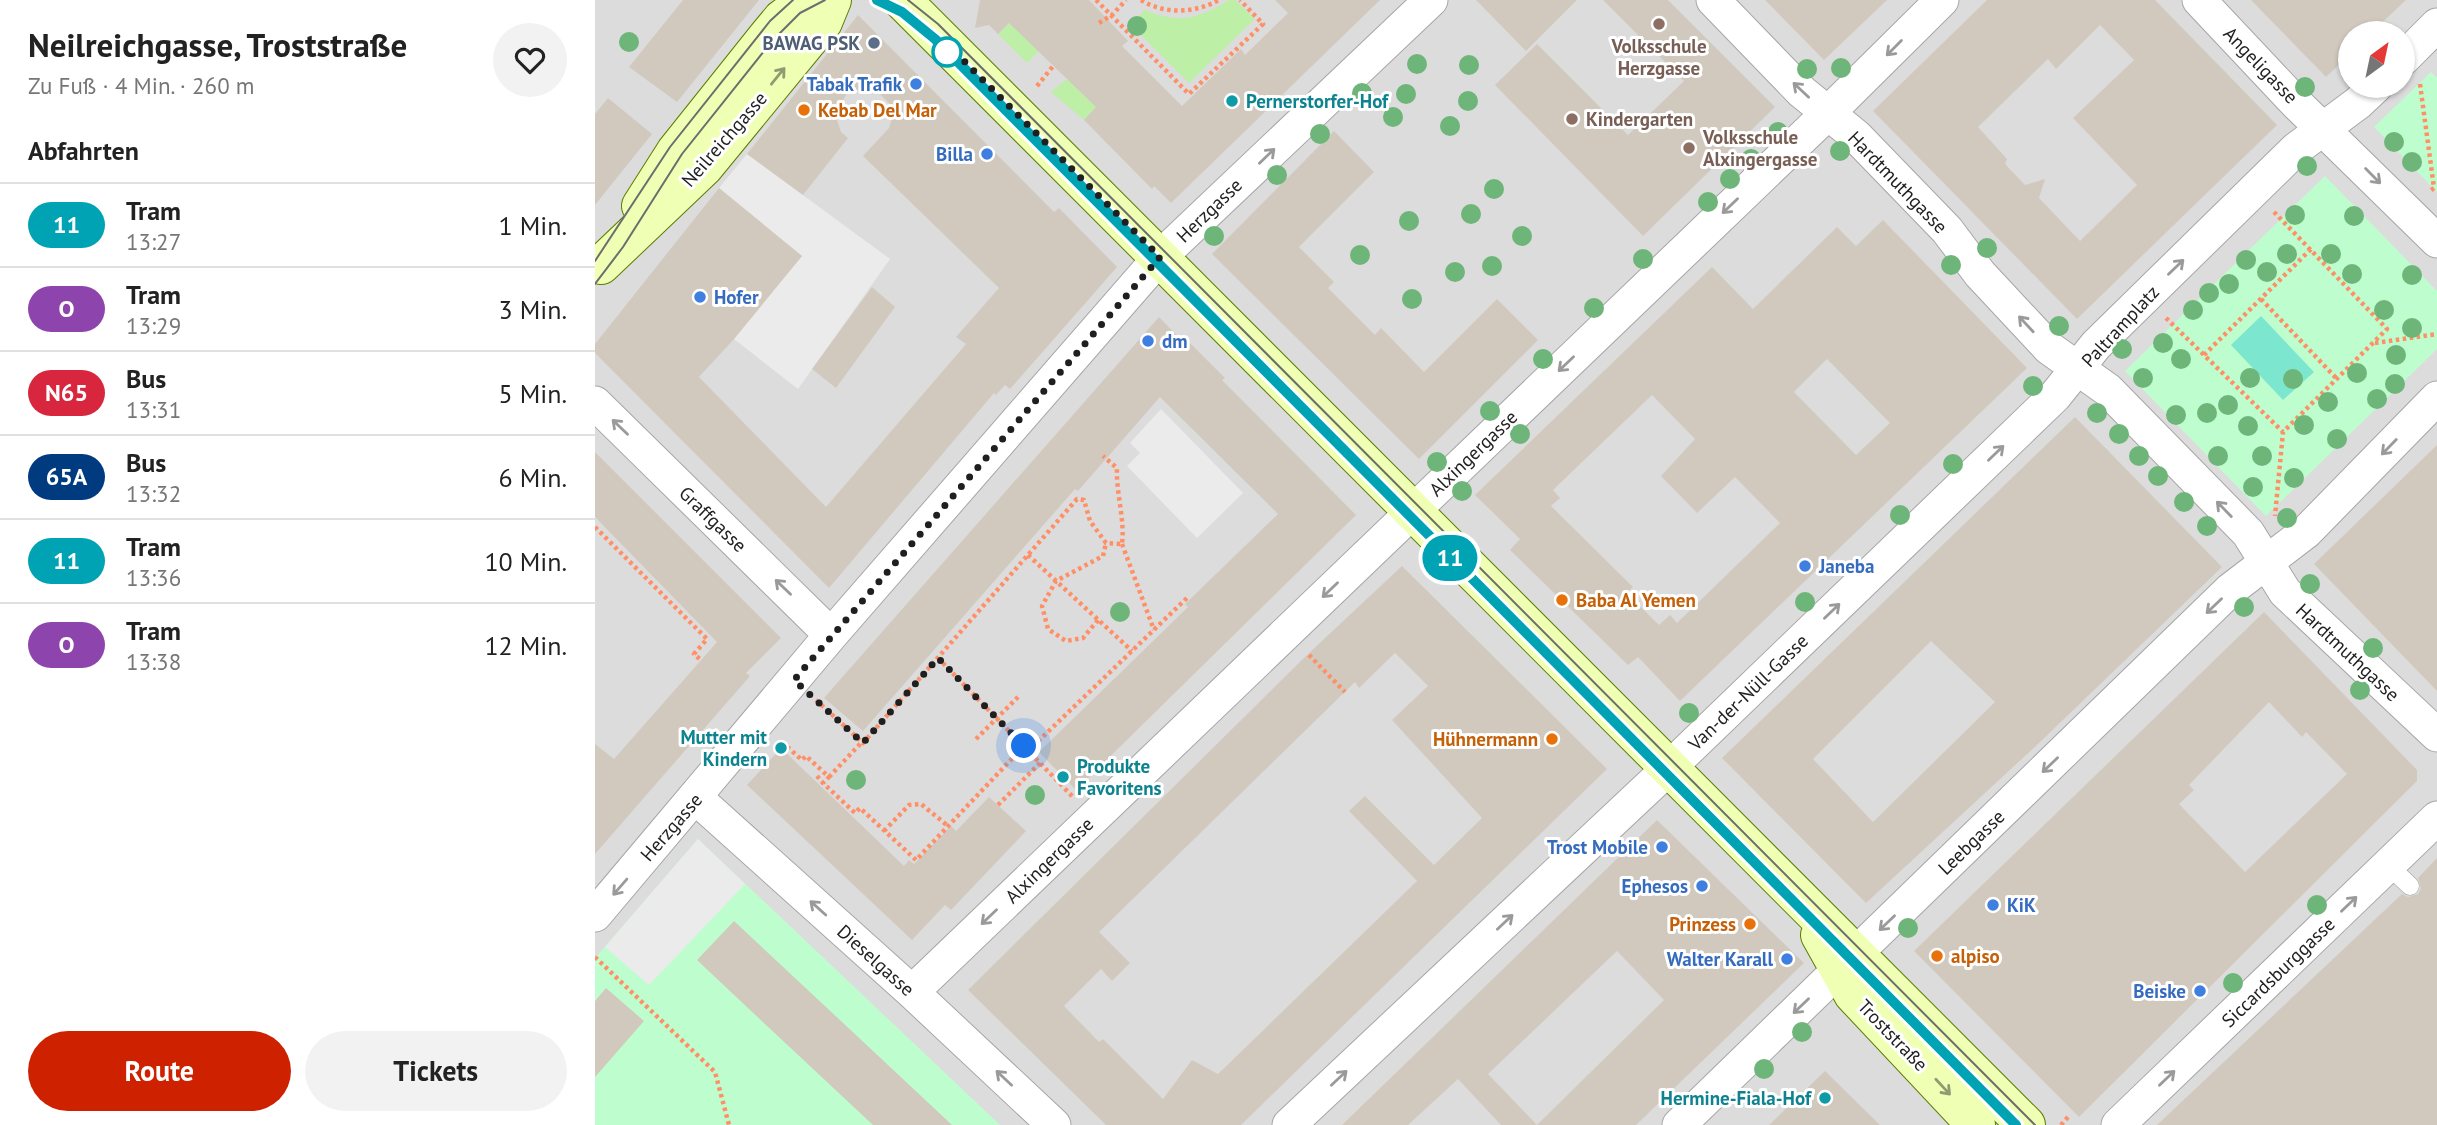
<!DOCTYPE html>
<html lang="de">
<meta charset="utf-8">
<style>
body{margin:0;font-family:"PT Sans",sans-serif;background:#f2f2f2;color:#222;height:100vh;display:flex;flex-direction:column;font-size:26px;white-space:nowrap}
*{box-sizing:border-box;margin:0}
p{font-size:23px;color:#767676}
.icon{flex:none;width:38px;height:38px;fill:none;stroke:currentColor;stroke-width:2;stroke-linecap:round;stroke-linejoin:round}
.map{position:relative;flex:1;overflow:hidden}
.details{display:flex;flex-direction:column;background:#fff;width:595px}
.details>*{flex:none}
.badge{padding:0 14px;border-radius:23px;font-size:24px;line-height:46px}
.needle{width:46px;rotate:33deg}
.buttons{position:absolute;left:1743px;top:21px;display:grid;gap:14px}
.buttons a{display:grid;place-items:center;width:77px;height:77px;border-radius:50%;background:#fff;box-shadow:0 2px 5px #0004;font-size:35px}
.you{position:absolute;width:35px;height:35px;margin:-18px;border:5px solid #fff;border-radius:50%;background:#1a73e8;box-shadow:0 0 0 10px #1a73e833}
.map>.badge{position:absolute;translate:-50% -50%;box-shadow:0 0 0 4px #fff}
h2{padding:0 28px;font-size:26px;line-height:63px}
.round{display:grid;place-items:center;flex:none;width:74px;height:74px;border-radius:37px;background:#f2f2f2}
.head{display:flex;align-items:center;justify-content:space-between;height:119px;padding:0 28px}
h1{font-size:33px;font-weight:800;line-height:52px}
.action{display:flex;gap:14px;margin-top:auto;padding:14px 28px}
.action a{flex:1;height:80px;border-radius:42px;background:#ce2100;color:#fff;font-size:28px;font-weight:800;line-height:80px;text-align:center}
.action a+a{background:#f2f2f2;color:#222}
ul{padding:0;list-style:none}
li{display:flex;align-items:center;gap:21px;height:84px;padding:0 28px;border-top:2px solid #e0e0e0}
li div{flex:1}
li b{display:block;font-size:26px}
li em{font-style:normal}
li .badge{min-width:77px;font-weight:700;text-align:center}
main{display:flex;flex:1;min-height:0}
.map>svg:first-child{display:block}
.residential{fill:#dddcdc;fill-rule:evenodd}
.grass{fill:#beefa6}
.park{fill:#befece}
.pitch{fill:#7ce6ce}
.parking{fill:#ebebeb}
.building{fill:#d1c9bd;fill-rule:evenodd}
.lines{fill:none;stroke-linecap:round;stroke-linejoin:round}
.lane-casing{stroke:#a6a6a6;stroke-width:19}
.street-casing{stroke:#a6a6a6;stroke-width:35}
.secondary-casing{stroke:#5a7c00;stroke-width:40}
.path{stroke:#ff8f67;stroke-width:4.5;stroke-dasharray:3.5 3.5;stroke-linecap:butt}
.lane{stroke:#fff;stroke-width:18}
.street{stroke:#fff;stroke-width:33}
.secondary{stroke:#efffb4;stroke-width:38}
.tram{stroke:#6d6d6d;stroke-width:2}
.tree{fill:#6eb57a}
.oneway{stroke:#9a9a9a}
.oneway2{stroke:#919a71}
.line-casing{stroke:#fff;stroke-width:16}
.line{stroke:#00a3b4;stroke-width:10}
.walk{stroke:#1f1f1f;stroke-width:7;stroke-dasharray:0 12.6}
.education-dot{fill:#8d6e63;stroke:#fff;stroke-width:2.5}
.service-dot{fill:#5c6f8a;stroke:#fff;stroke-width:2.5}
.stop-dot{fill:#fff;stroke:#00a3b4;stroke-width:3.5}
.shop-dot{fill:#3f7fe0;stroke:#fff;stroke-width:2.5}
.culture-dot{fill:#0f9aa8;stroke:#fff;stroke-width:2.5}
.food-dot{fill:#e8710a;stroke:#fff;stroke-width:2.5}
.labels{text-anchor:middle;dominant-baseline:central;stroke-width:6;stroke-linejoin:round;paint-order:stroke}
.service-label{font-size:19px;font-weight:bold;fill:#4e5e75;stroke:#fff;text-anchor:end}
.education-label{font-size:19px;font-weight:bold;fill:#785e54;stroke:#fff;text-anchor:start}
.street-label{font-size:19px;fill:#1f1f1f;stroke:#fff}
.shop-label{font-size:19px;font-weight:bold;fill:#366cbe;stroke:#fff;text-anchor:end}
.culture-label{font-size:19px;font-weight:bold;fill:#0d838f;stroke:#fff;text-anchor:start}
.food-label{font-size:19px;font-weight:bold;fill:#c56008;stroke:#fff;text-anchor:start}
</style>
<main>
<section class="details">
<div class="head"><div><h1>Neilreichgasse, Troststraße</h1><p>Zu Fuß · 4 Min. · 260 m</p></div><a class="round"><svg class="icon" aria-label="heart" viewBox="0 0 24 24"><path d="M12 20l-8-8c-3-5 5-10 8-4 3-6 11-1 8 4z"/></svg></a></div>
<h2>Abfahrten</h2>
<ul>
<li><span class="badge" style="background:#00a3b4;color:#fff">11</span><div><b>Tram</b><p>13:27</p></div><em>1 Min.</em></li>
<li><span class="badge" style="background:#8e44ad;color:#fff">O</span><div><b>Tram</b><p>13:29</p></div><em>3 Min.</em></li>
<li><span class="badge" style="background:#d7263d;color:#fff">N65</span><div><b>Bus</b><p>13:31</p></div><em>5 Min.</em></li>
<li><span class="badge" style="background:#003b80;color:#fff">65A</span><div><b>Bus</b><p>13:32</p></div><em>6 Min.</em></li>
<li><span class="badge" style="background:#00a3b4;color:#fff">11</span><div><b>Tram</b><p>13:36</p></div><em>10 Min.</em></li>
<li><span class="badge" style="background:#8e44ad;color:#fff">O</span><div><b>Tram</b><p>13:38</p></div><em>12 Min.</em></li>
</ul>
<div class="action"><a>Route</a><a>Tickets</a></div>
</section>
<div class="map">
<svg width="1842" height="1125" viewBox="0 0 1842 1125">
<rect width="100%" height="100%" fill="#f1eee4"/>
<path class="residential" d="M0,0H1842V1125H0ZM1755,33H1808V86H1755Z"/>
<path class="grass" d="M634,0H640L660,19L594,83L535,24L550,10C584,24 604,19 634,0Z
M419,19L444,51L432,63L403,34Z
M472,79L485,91L488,88L504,104L489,120L456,92Z"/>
<path class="park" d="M1836,72L1842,78V192L1779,127Z
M1730,176L1842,291V349L1671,516L1530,371Z
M103,839L405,1125H0V958Z"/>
<path class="pitch" d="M1666,316L1719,372L1688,400L1636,345Z"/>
<path class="parking" d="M152,154L295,259L203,389L139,339L207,256L124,188Z
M566,409L648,493L602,538L532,466L545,453L535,443Z
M103,839L150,884L54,985L10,947Z"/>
<path class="building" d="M88,0H164L82,102L34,67Z
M385,0H494L533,41L527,46L587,106L646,49L650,55L693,13L680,0H785L576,203L559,186L557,189L489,120L501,107L414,23L403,34L394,25L380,28Z
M881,0H982L931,51Z
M1008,0H1073L1180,107L1048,236L900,85L942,44L1033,135L1089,81Z
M1170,0H1292L1229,60Z
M1392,0H1560L1682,125L1482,319L1278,111ZM1505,25L1539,60L1478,118L1542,185L1485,241L1444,198L1450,179L1430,185L1410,164L1412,159L1383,127L1453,59L1461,69Z
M1656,0H1811L1776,33H1755V54L1731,77Z
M263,15L459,212L464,208L522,267L415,389L410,385L401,395L399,393L234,588L0,353V344L124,188L207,256L139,339L104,377L231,507L371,344L361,337L404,288L268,156L294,128L297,118L295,104L284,93L272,90H254L244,107L242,120L246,132L253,138L208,195L152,154Z
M13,98L57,134L0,205V114Z
M739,131L779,172L704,247L739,282L733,288L780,335L786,328L829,372L902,299L943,340L824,459L617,254Z
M1288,220L1432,368L1085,701L1043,657L1033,665L915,550L925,539L880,495L1117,267L1158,309L1242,227L1261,246ZM1232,359L1295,423L1261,455L1199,392ZM1057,395L1100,439L1066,476L1102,513L1140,477L1185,523L1082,623L1075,615L1064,625L1032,593L1038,587L956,506L965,498L958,490Z
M277,287L300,307L241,388L217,369Z
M564,317L592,346L595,343L630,378L627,380L761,515L481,790L444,752L593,607L590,604L683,514L565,397L483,491L480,489L268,731L229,698Z
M1480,417L1627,567L1443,744L1271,903L1127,758ZM1336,641L1400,702L1278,822L1218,759Z
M1842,445V691L1719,564Z
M0,452L186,638L151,673L155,676L0,854V744L19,759L122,642L0,517Z
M807,566L1012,769L646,1125H511L373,990L713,654ZM800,653L833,686L797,720L887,818L839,865L770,796L754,811L822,881L623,1074L597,1060L568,1099L508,1039L504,1042L469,1006L506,969L517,981L535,963L504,932L760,682L764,688Z
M1669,612L1822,770V781L1484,1117L1319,951ZM1674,702L1707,737L1711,732L1752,774L1650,872L1584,804L1599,790L1594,785Z
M186,748L309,866L314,860L319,864L356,826L361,831L394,797L431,831L356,910L350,905L317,940L152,785Z
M1062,820L1209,963L1041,1125H906L863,1079L813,1125H747ZM1022,951L1069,1000L942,1125L893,1074Z
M1842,858V1125H1562L1807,894L1813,897L1823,894L1826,888L1823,878Z
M139,921L277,1050L357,1125H278L171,1025L102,960Z
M11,988L49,1021L0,1077V1001Z
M1230,1071L1285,1125H1174Z"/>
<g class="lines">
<defs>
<path id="lane" d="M1794,866L1815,886"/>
<path id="street" d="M1118,0L1207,92L1261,136L1352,230L1385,274L1454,348L1513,390L1653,533L1690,592L1842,735
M1604,0L1700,102L1842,241
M1808,59L1842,25
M0,403L236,635
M101,798L317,992L459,1125
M0,915L236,635L565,257L836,0
M317,992L1233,113L1347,0
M694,1125L1074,768L1460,396L1501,345L1701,149L1763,103L1781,86
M1084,1125L1635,590L1711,532L1842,398
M1523,1125L1842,818"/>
<path id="secondary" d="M307,0L1431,1125
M46,206L81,151L172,37L187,19L213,0
M6,265L109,167L228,22L237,0
M1225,935L1258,994L1381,1125"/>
</defs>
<use href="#lane" class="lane-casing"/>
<use href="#street" class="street-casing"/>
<use href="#secondary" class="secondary-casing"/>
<path class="path" d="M501,0L594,94L668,24L645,0
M546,0C570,15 600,13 624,0
M504,23L517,15L531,0
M1825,84L1839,188L1835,191
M442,86L459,65
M1679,212L1792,329L1688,432L1680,516
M1666,299L1742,379
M1571,318L1688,432
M1780,343L1842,334
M1609,355L1716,249
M0,527L112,639L99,654L106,660
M527,544L559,630
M433,555L537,651
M503,620L488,638L471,641L453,629L447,606L461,581L508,556L511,543
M714,655L750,692
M343,658L478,797
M221,700L268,743L482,499L489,500L495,521L511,543L527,544C530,519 521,494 522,468L508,456
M381,739L423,697
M187,742L207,760L211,756L234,777L228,783L260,813L265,808L321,860L429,746
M433,751L594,596
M222,776L228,783
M234,777L267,742
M403,805L445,763
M289,831L314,805L326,804L353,826
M0,957L120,1072L134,1125
M1466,1125L1473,1117"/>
<use href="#lane" class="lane"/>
<use href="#street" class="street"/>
<use href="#secondary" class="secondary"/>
<path class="tram" d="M282,0L307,12L339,39L1421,1125
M313,0L343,24L1440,1125
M0,261L75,147L175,21L198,0
M0,284L28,247L87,154L177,41L205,13L230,0"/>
</g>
<g class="tree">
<circle cx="542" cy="26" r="10"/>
<circle cx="34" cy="42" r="10"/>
<circle cx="822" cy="64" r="10"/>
<circle cx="874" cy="65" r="10"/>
<circle cx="1246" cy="68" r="10"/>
<circle cx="1212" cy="69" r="10"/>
<circle cx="1710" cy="87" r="10"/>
<circle cx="767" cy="93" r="10"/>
<circle cx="811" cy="94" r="10"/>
<circle cx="873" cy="101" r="10"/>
<circle cx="798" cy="117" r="10"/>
<circle cx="855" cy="126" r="10"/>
<circle cx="1183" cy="132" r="10"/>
<circle cx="725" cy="134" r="10"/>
<circle cx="1799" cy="142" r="10"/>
<circle cx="1245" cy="151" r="10"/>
<circle cx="1156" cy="159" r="10"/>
<circle cx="1817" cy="162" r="10"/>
<circle cx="1712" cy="166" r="10"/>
<circle cx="682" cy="175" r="10"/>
<circle cx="1135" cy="179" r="10"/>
<circle cx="899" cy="189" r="10"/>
<circle cx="1113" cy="202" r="10"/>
<circle cx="876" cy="214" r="10"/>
<circle cx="1700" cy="215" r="10"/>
<circle cx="1759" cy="216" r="10"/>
<circle cx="814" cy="221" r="10"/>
<circle cx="619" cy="236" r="10"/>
<circle cx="927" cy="236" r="10"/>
<circle cx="1392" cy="248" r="10"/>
<circle cx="1692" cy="254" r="10"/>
<circle cx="1736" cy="254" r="10"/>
<circle cx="765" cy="255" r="10"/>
<circle cx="1048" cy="259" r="10"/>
<circle cx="1651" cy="260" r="10"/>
<circle cx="1356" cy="265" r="10"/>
<circle cx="897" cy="266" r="10"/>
<circle cx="860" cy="272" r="10"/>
<circle cx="1672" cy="272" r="10"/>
<circle cx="1757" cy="274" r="10"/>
<circle cx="1817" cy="275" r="10"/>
<circle cx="1634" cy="284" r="10"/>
<circle cx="1614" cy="293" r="10"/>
<circle cx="817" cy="299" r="10"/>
<circle cx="999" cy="308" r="10"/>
<circle cx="1598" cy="310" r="10"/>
<circle cx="1789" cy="310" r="10"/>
<circle cx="1464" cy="326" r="10"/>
<circle cx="1817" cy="328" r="10"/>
<circle cx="1568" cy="343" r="10"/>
<circle cx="1527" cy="349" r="10"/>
<circle cx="1801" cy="355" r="10"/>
<circle cx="948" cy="359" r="10"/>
<circle cx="1586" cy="359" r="10"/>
<circle cx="1762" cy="373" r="10"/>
<circle cx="1548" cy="378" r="10"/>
<circle cx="1655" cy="378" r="10"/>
<circle cx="1698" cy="379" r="10"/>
<circle cx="1800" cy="384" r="10"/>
<circle cx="1438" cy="386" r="10"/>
<circle cx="1782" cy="399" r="10"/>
<circle cx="1733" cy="402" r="10"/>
<circle cx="1633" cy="405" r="10"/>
<circle cx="895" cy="411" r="10"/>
<circle cx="1502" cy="413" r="10"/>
<circle cx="1612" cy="413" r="10"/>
<circle cx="1581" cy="415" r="10"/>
<circle cx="1709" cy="425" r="10"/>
<circle cx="1653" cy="426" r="10"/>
<circle cx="925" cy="434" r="10"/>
<circle cx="1524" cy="434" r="10"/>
<circle cx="1742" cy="439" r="10"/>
<circle cx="1544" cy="456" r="10"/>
<circle cx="1623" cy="456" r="10"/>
<circle cx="1667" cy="456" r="10"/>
<circle cx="842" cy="462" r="10"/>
<circle cx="1358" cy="464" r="10"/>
<circle cx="1563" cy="476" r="10"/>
<circle cx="1699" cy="478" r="10"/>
<circle cx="1658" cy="487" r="10"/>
<circle cx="867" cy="491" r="10"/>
<circle cx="1589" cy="502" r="10"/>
<circle cx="1305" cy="515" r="10"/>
<circle cx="1692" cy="518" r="10"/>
<circle cx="1612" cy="526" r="10"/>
<circle cx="1715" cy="584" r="10"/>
<circle cx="1210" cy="602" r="10"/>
<circle cx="1649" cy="607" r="10"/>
<circle cx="525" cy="612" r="10"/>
<circle cx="1778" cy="648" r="10"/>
<circle cx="1765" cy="690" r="10"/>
<circle cx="1094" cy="713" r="10"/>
<circle cx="261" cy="780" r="10"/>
<circle cx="440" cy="795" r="10"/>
<circle cx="1722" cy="905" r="10"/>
<circle cx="1313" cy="928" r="10"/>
<circle cx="1638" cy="983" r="10"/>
<circle cx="1207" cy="1032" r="10"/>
<circle cx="1169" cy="1069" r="10"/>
</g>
<defs><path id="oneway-shaft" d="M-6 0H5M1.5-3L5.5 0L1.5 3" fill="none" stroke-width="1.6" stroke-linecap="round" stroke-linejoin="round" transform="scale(1.75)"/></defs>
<g class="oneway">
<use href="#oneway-shaft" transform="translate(1299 48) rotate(135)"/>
<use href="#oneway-shaft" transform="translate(1206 90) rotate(-137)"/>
<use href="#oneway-shaft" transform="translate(672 156) rotate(-44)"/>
<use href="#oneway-shaft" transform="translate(1778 176) rotate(45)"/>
<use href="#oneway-shaft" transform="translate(1135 206) rotate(136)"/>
<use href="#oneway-shaft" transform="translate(1581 267) rotate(-44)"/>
<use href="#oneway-shaft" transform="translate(1431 324) rotate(-133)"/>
<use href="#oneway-shaft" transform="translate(971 364) rotate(136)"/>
<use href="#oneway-shaft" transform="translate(25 427) rotate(-136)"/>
<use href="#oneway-shaft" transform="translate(1794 447) rotate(134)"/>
<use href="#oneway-shaft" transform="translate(1401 453) rotate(-44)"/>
<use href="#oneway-shaft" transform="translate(1629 509) rotate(-134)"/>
<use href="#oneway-shaft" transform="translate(188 587) rotate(-136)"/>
<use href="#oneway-shaft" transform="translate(735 590) rotate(136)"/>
<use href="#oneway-shaft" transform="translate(1619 606) rotate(136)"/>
<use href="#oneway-shaft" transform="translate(1237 611) rotate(-44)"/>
<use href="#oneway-shaft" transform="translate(1455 765) rotate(136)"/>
<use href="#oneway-shaft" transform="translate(25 887) rotate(131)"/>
<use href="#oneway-shaft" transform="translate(1754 904) rotate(-44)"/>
<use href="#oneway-shaft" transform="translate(223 908) rotate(-138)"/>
<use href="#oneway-shaft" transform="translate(394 917) rotate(136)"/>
<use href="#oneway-shaft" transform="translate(910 922) rotate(-43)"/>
<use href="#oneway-shaft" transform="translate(1292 923) rotate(136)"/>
<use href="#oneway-shaft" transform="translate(1206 1006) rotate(136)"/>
<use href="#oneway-shaft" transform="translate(409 1078) rotate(-137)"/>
<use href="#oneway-shaft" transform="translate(744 1078) rotate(-43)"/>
<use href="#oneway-shaft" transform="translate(1572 1078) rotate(-44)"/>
</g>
<g class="oneway2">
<use href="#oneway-shaft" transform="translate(183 76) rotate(-51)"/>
<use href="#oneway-shaft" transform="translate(1348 1087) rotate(47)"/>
</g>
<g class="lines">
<defs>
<path id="line" d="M282,0L307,12L340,39L1421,1125"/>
</defs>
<use href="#line" class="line-casing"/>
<use href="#line" class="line"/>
<path class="walk" d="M352,52L356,48L565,257L199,680L268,743L343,658L429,746"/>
</g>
<g class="education-dot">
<circle cx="1064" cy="24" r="7"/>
<circle cx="977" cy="119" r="7"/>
<circle cx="1094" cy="148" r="7"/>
</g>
<circle class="service-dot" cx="279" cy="43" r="7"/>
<circle class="stop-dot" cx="352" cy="52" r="14"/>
<g class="shop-dot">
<circle cx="321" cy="84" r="7"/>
<circle cx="392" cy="154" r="7"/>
<circle cx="105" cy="297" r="7"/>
<circle cx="553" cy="341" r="7"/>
<circle cx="1210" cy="566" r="7"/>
<circle cx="1067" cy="847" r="7"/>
<circle cx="1107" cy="886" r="7"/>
<circle cx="1398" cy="905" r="7"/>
<circle cx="1192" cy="959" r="7"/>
<circle cx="1605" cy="991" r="7"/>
</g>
<g class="culture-dot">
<circle cx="637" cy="101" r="7"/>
<circle cx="186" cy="748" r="7"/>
<circle cx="468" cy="777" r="7"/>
<circle cx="1230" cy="1098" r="7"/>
</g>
<g class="food-dot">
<circle cx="209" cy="110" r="7"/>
<circle cx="967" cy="600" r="7"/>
<circle cx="957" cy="739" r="7"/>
<circle cx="1155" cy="924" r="7"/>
<circle cx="1342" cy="956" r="7"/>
</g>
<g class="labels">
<g class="service-label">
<text x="265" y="43">BAWAG PSK</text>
</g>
<g class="education-label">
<text x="1064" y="46" text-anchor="middle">Volksschule<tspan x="1064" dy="22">Herzgasse</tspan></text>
<text x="991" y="119">Kindergarten</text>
<text x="1108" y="137">Volksschule<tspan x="1108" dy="22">Alxingergasse</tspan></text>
</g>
<g class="street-label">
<text transform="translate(1666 65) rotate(46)">Angeligasse</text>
<text transform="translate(129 139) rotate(-49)">Neilreichgasse</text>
<text transform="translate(1303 182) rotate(46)">Hardtmuthgasse</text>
<text transform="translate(614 210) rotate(-44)">Herzgasse</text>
<text transform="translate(1525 326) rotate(-47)">Paltramplatz</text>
<text transform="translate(878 453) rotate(-44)">Alxingergasse</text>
<text transform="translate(118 519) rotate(44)">Graffgasse</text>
<text transform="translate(1753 652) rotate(43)">Hardtmuthgasse</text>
<text transform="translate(1153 692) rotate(-44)">Van-der-Nüll-Gasse</text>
<text transform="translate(76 827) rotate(-49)">Herzgasse</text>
<text transform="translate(1376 842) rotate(-44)">Leebgasse</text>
<text transform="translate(454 860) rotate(-44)">Alxingergasse</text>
<text transform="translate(281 960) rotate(42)">Dieselgasse</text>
<text transform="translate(1683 972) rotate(-44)">Siccardsburggasse</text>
<text transform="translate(1298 1035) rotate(46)">Troststraße</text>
</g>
<g class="shop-label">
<text x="307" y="84">Tabak Trafik</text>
<text x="378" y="154">Billa</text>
<text x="119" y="297" text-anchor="start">Hofer</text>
<text x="567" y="341" text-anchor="start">dm</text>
<text x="1224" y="566" text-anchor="start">Janeba</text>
<text x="1053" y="847">Trost Mobile</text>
<text x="1093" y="886">Ephesos</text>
<text x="1412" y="905" text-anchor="start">KiK</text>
<text x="1178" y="959">Walter Karall</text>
<text x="1591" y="991">Beiske</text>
</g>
<g class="culture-label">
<text x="651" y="101">Pernerstorfer-Hof</text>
<text x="172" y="737" text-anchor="end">Mutter mit<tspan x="172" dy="22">Kindern</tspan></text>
<text x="482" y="766">Produkte<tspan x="482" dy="22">Favoritens</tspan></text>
<text x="1216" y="1098" text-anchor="end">Hermine-Fiala-Hof</text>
</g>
<g class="food-label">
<text x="223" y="110">Kebab Del Mar</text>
<text x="981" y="600">Baba Al Yemen</text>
<text x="943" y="739" text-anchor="end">Hühnermann</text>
<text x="1141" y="924" text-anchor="end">Prinzess</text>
<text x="1356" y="956">alpiso</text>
</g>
</g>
</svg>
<div class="buttons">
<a><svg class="needle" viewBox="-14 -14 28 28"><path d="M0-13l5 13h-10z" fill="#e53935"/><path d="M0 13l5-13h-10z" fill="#767676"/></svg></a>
</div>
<div class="you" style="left:429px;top:746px"></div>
<b class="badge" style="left:855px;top:558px;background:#00a3b4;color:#fff">11</b>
</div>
</main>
